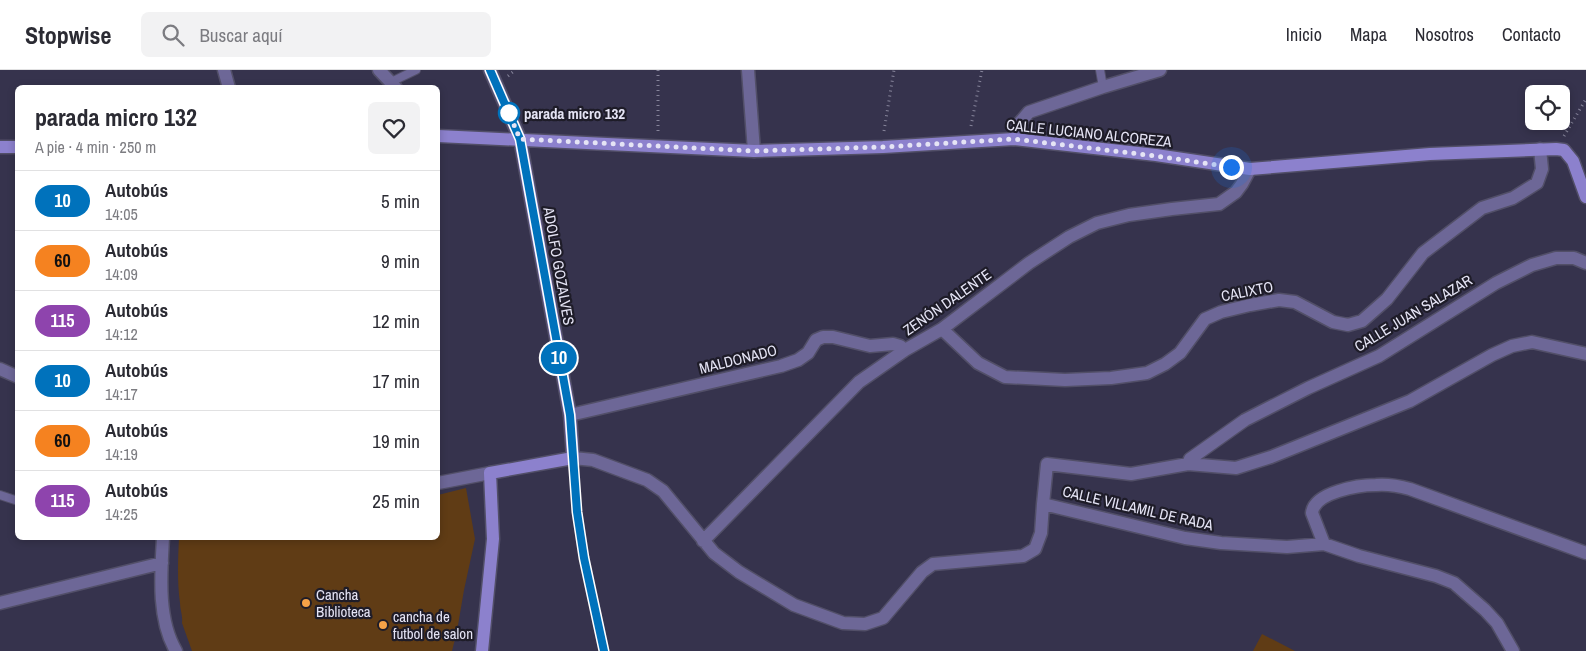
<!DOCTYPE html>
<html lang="es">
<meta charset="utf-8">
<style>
body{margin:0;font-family:"Archivo Narrow",sans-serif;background:#f2f2f3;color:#2b2b33;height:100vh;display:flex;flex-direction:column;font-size:19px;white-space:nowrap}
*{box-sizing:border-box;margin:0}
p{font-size:16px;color:#7c7c81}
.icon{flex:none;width:28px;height:28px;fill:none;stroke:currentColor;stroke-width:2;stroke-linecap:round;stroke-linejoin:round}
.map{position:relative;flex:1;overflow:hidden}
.sheet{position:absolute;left:15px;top:15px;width:425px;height:455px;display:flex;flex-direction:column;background:#fff;border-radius:8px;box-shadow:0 2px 8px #0003}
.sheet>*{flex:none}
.badge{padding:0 10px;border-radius:16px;font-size:18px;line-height:32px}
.controls{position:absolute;left:1525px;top:15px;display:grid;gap:10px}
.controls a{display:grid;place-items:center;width:45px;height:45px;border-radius:8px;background:#fff;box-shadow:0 2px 8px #0003;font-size:25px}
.you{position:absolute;width:25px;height:25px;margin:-12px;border:4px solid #fff;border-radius:50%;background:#1a73e8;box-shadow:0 0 0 8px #1a73e833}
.map>.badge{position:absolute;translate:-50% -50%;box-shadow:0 0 0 2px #fff}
.round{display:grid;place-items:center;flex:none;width:52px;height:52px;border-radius:8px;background:#f2f2f3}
.headline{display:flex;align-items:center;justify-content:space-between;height:85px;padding:0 20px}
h1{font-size:24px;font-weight:700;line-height:38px}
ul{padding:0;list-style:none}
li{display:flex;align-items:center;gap:15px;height:60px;padding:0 20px;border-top:1px solid #e1e1e2}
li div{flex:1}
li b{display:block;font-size:19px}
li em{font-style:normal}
li .badge{min-width:55px;font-weight:700;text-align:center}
header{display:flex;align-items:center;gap:30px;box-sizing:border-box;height:70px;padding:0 25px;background:#fff;border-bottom:1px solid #e1e1e2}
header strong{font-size:24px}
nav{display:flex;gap:28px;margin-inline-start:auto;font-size:18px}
.search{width:350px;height:45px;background:#f2f2f3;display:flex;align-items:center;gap:12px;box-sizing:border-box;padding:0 18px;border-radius:8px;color:#7c7c81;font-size:19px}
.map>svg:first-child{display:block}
.green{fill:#603c15}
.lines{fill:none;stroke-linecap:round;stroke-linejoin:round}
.lane-casing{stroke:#524f68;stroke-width:10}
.street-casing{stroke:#524f68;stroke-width:15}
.secondary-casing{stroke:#524f68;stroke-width:15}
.path{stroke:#86849a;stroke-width:3;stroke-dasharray:1 4;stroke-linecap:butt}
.lane{stroke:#6d6797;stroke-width:8}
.street{stroke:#6d6797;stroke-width:12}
.secondary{stroke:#8c81cd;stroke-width:12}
.line-casing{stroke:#fff;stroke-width:11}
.line{stroke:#0072bc;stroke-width:8}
.walk{stroke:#e5e4f5;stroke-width:5;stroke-dasharray:0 9}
.stop-dot{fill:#fff;stroke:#0072bc;stroke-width:2.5}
.poi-dot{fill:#f6a247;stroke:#1e1c28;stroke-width:2}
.labels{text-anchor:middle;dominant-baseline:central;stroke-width:4.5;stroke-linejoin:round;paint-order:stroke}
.stop-label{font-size:15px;font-weight:bold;fill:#e5e4f5;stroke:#1e1c28;text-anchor:start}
.street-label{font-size:15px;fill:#e5e4f5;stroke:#1e1c28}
.poi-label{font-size:15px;fill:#e5e4f5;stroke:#1e1c28;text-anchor:start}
</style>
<header>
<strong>Stopwise</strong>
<div class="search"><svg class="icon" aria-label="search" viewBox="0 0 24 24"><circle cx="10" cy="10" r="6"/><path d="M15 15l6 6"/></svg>Buscar aquí</div>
<nav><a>Inicio</a><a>Mapa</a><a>Nosotros</a><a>Contacto</a></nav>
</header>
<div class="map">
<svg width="1586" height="581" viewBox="0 0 1586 581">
<rect width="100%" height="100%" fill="#36334d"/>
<path class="green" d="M466,418L475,469L464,520L457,561L452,581H192L182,553C183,546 180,540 180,533C177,511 178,489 179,468H438V425Z
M1262,564L1295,581H1253Z"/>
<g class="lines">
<defs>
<path id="lane" d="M1100,0L1103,17
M391,12L416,0
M573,388L577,442L584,488L604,581
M0,425L18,431"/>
<path id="street" d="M224,0L229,18
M379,0L396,18
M490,0L520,69
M748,0L754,81
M1014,69L1017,56L1029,42L1103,17L1160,0
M942,259L978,293L1005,307L1065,310L1111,308L1147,303L1165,294L1180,283L1205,249L1221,242L1250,235L1279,230L1295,232L1333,252L1348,255L1362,251L1387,229L1423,183L1482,138L1513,128L1537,113L1542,99L1540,79
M0,299L18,307
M570,345L781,296L798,290L808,283L816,270L823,267H833L870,276L893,274L900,276L905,280
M573,388L593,390L647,410L663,421L714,483L739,502L794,535L843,553L865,554L883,548L922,502L933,494L1023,486L1035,479L1041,463L1043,434L1185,468L1221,473L1287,477L1324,474L1359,486L1436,506L1454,513L1485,540L1497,553L1513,581
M1188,394L1190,389L1245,350L1308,318L1379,286L1496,213L1532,195L1556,188H1574L1586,193
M438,413L490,403
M1043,434L1047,394L1131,404L1188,394L1236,398L1271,387L1410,331L1492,285L1512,276L1532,272L1586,284
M163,468C161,503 157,549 176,581
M703,471L859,312L905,280L942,259L1029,193L1069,167L1097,153L1129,145L1172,139L1219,134L1236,122L1242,114L1250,99
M1324,474L1312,443C1314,422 1359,415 1376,415C1387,414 1399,416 1410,419L1586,483
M0,533L162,493"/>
<path id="secondary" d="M438,66L754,81L883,77L1014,69L1156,85L1250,99L1430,84L1556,79L1564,80L1573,91L1586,127
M0,77H18
M482,581L493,469L490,403L573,388L570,345L520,69"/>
</defs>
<use href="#lane" class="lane-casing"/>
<use href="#street" class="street-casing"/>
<use href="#secondary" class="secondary-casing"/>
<path class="path" d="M508,6L515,0
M971,56L982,0
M658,61V0
M884,61L894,0
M1564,66L1586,29"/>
<use href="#lane" class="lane"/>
<use href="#street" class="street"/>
<use href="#secondary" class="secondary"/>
</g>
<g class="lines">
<defs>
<path id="line" d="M490,0L520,69L570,345L577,442L584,488L604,581"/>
</defs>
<use href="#line" class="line-casing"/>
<use href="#line" class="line"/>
<path class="walk" d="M509,43L508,41L520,69L754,81L883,77L1014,69L1156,86L1231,97"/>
</g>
<circle class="stop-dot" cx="509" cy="43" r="10"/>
<g class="poi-dot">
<circle cx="306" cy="533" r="5"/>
<circle cx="383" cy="555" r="5"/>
</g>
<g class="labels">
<g class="stop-label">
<text x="524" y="43">parada micro 132</text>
</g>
<g class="street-label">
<text transform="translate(1089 63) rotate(6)">CALLE LUCIANO ALCOREZA</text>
<text transform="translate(559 196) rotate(80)">ADOLFO GOZALVES</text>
<text transform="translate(1247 221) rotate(-11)">CALIXTO</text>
<text transform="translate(947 232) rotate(-35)">ZENÓN DALENTE</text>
<text transform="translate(1413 243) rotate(-31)">CALLE JUAN SALAZAR</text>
<text transform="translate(738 289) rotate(-14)">MALDONADO</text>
<text transform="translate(1138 438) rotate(13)">CALLE VILLAMIL DE RADA</text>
</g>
<g class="poi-label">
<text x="316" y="524">Cancha<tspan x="316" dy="17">Biblioteca</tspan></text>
<text x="393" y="546">cancha de<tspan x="393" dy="17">futbol de salon</tspan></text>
</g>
</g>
</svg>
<div class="controls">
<a><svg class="icon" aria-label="locate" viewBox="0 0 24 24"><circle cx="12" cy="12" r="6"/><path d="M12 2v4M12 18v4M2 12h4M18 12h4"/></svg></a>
</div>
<div class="you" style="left:1231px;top:97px"></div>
<b class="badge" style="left:559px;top:288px;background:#0072bc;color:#fff">10</b>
<section class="sheet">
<div class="headline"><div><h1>parada micro 132</h1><p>A pie · 4 min · 250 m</p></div><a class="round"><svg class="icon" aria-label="heart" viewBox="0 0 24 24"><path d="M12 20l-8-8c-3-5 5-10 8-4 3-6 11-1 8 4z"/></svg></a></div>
<ul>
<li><span class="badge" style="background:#0072bc;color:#fff">10</span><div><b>Autobús</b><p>14:05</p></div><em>5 min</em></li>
<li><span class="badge" style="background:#f58220;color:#111">60</span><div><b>Autobús</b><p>14:09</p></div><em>9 min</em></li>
<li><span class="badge" style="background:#8e44ad;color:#fff">115</span><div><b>Autobús</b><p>14:12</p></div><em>12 min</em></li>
<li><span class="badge" style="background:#0072bc;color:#fff">10</span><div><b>Autobús</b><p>14:17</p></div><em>17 min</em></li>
<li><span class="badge" style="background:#f58220;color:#111">60</span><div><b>Autobús</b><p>14:19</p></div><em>19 min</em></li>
<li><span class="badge" style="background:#8e44ad;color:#fff">115</span><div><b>Autobús</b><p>14:25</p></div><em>25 min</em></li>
</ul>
</section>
</div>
